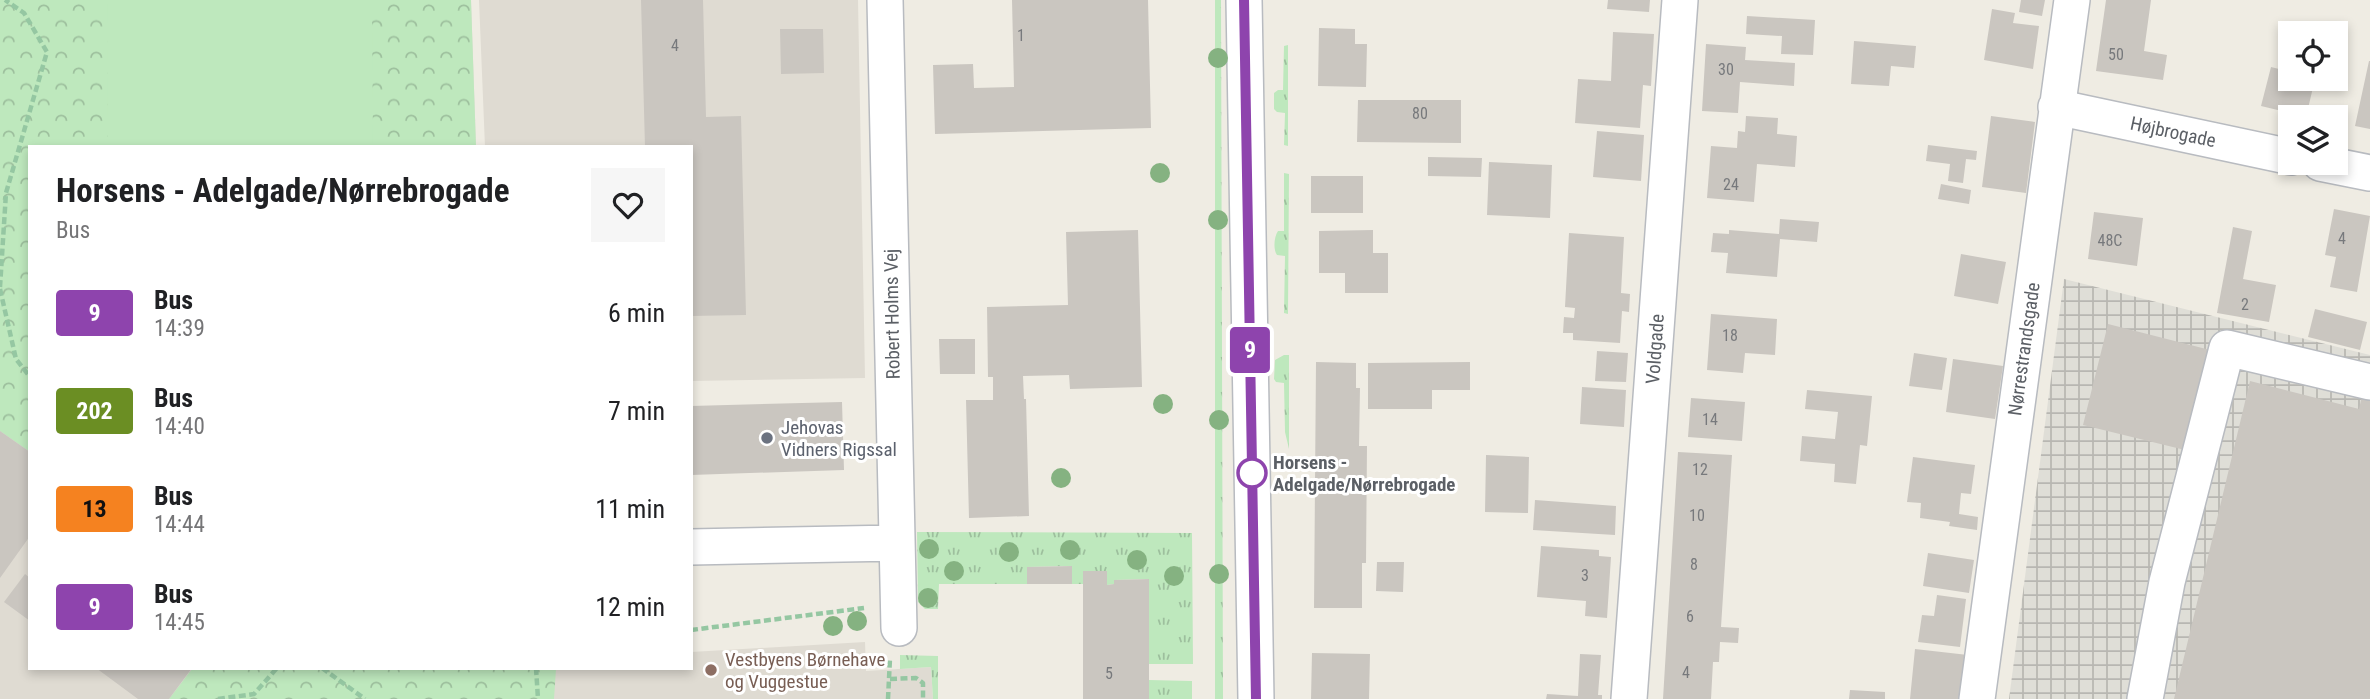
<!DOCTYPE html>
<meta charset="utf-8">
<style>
body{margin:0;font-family:"Roboto Condensed",sans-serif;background:#f6f6f6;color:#202124;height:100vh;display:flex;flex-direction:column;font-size:26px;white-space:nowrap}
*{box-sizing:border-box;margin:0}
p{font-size:23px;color:#757577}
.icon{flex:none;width:38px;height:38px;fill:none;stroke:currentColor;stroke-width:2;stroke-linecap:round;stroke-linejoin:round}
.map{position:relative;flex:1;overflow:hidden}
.side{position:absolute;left:28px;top:145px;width:665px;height:525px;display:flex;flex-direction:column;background:#fff;border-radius:0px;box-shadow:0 4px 10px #0003}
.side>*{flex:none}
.badge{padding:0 14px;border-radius:5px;font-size:24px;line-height:46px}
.buttons{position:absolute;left:2278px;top:21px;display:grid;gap:14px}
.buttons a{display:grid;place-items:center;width:70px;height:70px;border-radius:0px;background:#fff;box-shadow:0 4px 10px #0003;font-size:35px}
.map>.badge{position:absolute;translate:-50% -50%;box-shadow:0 0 0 4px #fff}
.round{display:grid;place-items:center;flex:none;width:74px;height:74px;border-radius:0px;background:#f6f6f6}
.headline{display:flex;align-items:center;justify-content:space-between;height:119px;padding:0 28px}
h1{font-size:33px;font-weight:700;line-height:52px}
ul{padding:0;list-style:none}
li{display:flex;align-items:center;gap:21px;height:98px;padding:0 28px}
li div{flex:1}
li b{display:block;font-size:26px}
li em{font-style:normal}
li .badge{min-width:77px;font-weight:700;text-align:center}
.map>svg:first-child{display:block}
.industrial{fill:url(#industrial-grid)}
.education{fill:#dfdbd2}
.grass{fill:url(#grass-tufts)}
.park{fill:url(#park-crowns)}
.pitch{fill:#bee8bd}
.building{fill:#cac6c0}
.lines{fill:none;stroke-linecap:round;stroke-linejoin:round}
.minor-casing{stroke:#b8bbc0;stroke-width:38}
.path{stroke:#95c7a2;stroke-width:4.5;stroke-dasharray:7 3.5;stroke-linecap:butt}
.minor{stroke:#fff;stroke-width:35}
.tree{fill:#85b281}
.line-casing{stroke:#fff;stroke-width:16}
.line{stroke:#8e44ad;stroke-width:10}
.worship-dot{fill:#6b7280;stroke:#fff;stroke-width:2.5}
.stop-dot{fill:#fff;stroke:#8e44ad;stroke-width:3.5}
.education-dot{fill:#8d6e63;stroke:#fff;stroke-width:2.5}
.labels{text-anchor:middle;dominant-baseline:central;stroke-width:6;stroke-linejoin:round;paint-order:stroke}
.number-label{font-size:16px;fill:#77797c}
.street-label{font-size:19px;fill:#5b5f65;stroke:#fff}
.worship-label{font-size:19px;fill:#5b616d;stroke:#fff;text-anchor:start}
.stop-label{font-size:19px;font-weight:bold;fill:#5b5f65;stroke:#fff;text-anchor:start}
.education-label{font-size:19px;fill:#785e54;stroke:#fff;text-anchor:start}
</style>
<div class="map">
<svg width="2370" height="699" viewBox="0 0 2370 699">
<defs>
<pattern id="industrial-grid" width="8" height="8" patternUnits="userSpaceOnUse" patternTransform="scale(1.75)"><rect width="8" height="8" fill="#dfded7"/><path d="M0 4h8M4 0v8" fill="none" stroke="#b8b7b2"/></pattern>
<pattern id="grass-tufts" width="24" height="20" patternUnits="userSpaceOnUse" patternTransform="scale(1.75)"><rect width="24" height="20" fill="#bee8bd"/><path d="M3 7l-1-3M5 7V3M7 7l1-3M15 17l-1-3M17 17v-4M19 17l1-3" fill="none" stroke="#9dbf9d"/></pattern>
<pattern id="park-crowns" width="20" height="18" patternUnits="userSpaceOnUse" patternTransform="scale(1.75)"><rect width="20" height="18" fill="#bee8bd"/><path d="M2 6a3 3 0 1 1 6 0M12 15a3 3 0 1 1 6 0" fill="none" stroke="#9dbf9d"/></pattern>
</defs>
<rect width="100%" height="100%" fill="#efece3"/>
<path class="industrial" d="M2064,279L2370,355V699H2009Z"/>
<path class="education" d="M0,0H471L476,147H30V668H691V652L865,642L866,671L931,667L933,699H0Z
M479,0H858L865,378L691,381V147H485Z"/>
<path class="grass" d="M1215,0H1221L1223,699H1215Z
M1288,45V146L1284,145L1285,113L1277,112L1274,109V93L1278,90H1283L1284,46Z
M1284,173L1289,174L1288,314L1284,313L1285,256L1277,255C1273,249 1274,237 1278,231H1284Z
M1284,355H1289V449L1285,432L1284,383L1276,382L1274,379L1275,360Z
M917,532L1192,533L1193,664H1149L1148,579L1115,580L1114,584L1107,585V571H1083V584H1072V566L1027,567V584H939L938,609H925L918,602Z
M900,655L938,656V699H933L931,667L900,669Z
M1149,680L1192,681V699H1149Z"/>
<path class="park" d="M0,0H471L476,147H30V452L0,431Z
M192,669V668L556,669L554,699H169Z"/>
<path class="pitch" d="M107,0H372L373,147H108Z"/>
<path class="building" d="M641,0H703L706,117L741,116L746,315L691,316V147H645Z
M1012,0H1148L1151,128L935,134L933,65L973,64L974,88L1014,87Z
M1608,0H1650L1649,12L1607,9Z
M2021,0H2045L2042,16L2019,12Z
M2106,0H2151L2144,51L2167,55L2163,80L2096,71Z
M1992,9L2015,13L2013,23L2039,26L2033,69L1984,60Z
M1747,16L1815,20L1813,55L1781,54L1782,36L1746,34Z
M1319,28L1355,29V44H1367L1366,87L1318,86Z
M780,29H823L824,73L781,74Z
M1613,32L1654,34L1651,86L1643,85L1640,128L1575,123L1578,79L1611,81Z
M1854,41L1916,46L1914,68L1891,66L1889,86L1851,84Z
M1706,44L1746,47L1745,60L1795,63L1794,86L1740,82L1738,113L1702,111Z
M2369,61H2370V129L2355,126Z
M2271,67L2291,72V79H2315L2306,117L2261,106Z
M1358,100H1461V143L1357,142Z
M1746,116L1778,118L1777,134L1797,136L1795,167L1757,164L1754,202L1707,198L1711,146L1737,148L1738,131L1745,132Z
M1991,116L2035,122L2026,193L1982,187Z
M1597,131L1644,135L1641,181L1593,177Z
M1928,145L1977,151L1976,160L1966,159L1963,183L1948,181L1950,164L1926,161Z
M1428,157L1482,158L1481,177L1428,176Z
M1489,162L1552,165L1550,218L1487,215Z
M1311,176H1363V213H1311Z
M1941,184L1971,190L1969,204L1938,199Z
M2334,209L2370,216L2357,292L2330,287L2336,257L2325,255Z
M2094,212L2143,218L2137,266L2088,259Z
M1780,219L1819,222L1817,242L1780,239L1777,277L1726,273L1728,253L1711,252L1713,233L1729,234V230L1779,234Z
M2233,227L2252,231L2243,279L2276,285L2269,322L2217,313Z
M1138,230L1142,387L1070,389L1069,375L1023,376L1024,399H1026L1029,516L969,518L966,400H993V377H988L987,307L1068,305L1066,232Z
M1373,230V253H1388V293H1345V273H1319V231Z
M1569,233L1624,237L1621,293L1630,294L1629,312L1622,311L1620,343L1573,340V333H1563L1564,317L1574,318L1575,308L1565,307Z
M1961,254L2006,262L1998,304L1954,296Z
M2315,309L2367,322L2360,350L2308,337Z
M1711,314L1777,319L1775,355L1745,353L1743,373L1707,370Z
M2108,324L2210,350L2185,450L2083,425Z
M939,339H975V374H940Z
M1597,351L1628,353L1626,382L1595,381Z
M1914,353L1947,358L1942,390L1909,386Z
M1953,359L2003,366L1995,419L1946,412Z
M1316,362L1356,363V388H1360L1359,446H1367L1366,563H1362V608H1314Z
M1470,362V390H1432V409H1368V363Z
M2250,381L2359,409L2363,392L2370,393V699H2174Z
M1582,387L1626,390L1624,427L1580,424Z
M1807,390L1872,396L1867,446L1860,445L1856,484L1834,482L1835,464L1800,461L1802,436L1835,439L1838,412L1805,409Z
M1691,398L1745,402L1742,441L1688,437Z
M842,402L844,470L691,475V406Z
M0,431L30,452V536L0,578Z
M1678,452L1732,455L1721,627L1739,628L1738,643L1720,642L1719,662H1713L1711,699H1663Z
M1486,455L1529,457L1528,513L1485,512Z
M1913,457L1975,465L1971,494L1961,493L1959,514L1978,517L1977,530L1949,526L1950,522L1920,518L1921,503L1907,502Z
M1535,500L1616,506L1615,535L1533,530Z
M1541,546L1599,550V556L1611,557L1607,618L1585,616L1586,601L1537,597Z
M1928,553L1974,560L1969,593L1923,586Z
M1377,562H1404L1403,592L1376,591Z
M1072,566V584H1027V567Z
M1083,571H1107V585L1114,584V580L1149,579V699H1083Z
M25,574L30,578V621L4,602Z
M1937,595L1966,599L1960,647L1918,642L1922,615L1934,616Z
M1915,649L1968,655L1962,699H1910Z
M1312,653L1370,654L1369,699H1311Z
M1580,654L1601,655L1598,695H1602V699H1546L1547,694L1578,696Z
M96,668H192L169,699H138Z
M1850,690L1885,692V699H1849Z"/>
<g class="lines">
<defs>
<path id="minor" d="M885,0L899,628
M1244,0L1256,699
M2056,107L2291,157
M2320,163L2370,173
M691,547L897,543
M1629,699L1680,0
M1977,699L2072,0
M2145,699L2167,582L2227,348L2370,382"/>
</defs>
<use href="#minor" class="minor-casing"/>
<path class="path" d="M0,287L6,193L47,52L24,13L5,0
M0,289L16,359L30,377
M691,630L864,608
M322,668L365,699
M536,668L538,699
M890,679L916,678L923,683V699
M218,699L254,694L277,668
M888,699L890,658"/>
<use href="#minor" class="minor"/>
</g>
<g class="tree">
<circle cx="1218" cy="58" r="10"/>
<circle cx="1160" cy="173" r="10"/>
<circle cx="1218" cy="220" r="10"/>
<circle cx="1163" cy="404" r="10"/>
<circle cx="1219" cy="420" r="10"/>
<circle cx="1061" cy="478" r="10"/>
<circle cx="929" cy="549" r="10"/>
<circle cx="1070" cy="550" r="10"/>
<circle cx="1009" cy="552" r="10"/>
<circle cx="1137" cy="560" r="10"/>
<circle cx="954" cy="571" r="10"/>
<circle cx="1219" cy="574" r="10"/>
<circle cx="1174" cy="576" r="10"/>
<circle cx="928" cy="598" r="10"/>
<circle cx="857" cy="621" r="10"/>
<circle cx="833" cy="626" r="10"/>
</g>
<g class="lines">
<defs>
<path id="line" d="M1244,0L1256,699"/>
</defs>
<use href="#line" class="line-casing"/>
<use href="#line" class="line"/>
</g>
<circle class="worship-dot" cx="767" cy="438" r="7"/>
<circle class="stop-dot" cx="1252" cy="473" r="14"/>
<circle class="education-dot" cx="711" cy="670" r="7"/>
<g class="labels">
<g class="number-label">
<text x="1021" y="35">1</text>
<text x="675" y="45">4</text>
<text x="2116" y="54">50</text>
<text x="1726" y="69">30</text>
<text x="1420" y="113">80</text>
<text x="1731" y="184">24</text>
<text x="2342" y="238">4</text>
<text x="2110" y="240">48C</text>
<text x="2245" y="304">2</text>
<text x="1730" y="335">18</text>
<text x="1710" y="419">14</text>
<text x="1700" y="469">12</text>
<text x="1697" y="515">10</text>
<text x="1694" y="564">8</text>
<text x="1585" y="575">3</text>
<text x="1690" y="616">6</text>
<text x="1686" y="672">4</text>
<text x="1109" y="673">5</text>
</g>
<g class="street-label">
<text transform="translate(2173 132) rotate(12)">Højbrogade</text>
<text transform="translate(892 314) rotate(-91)">Robert Holms Vej</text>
<text transform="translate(1655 349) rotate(-86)">Voldgade</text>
<text transform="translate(2024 349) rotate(-82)">Nørrestrandsgade</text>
</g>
<g class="worship-label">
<text x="781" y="427">Jehovas<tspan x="781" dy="22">Vidners Rigssal</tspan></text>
</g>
<g class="stop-label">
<text x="1273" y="462">Horsens -<tspan x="1273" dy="22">Adelgade/Nørrebrogade</tspan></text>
</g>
<g class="education-label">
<text x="725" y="659">Vestbyens Børnehave<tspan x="725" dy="22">og Vuggestue</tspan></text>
</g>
</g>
</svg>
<div class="buttons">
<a><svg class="icon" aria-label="locate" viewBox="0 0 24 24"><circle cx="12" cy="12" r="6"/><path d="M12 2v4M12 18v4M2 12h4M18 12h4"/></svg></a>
<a><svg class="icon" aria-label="layers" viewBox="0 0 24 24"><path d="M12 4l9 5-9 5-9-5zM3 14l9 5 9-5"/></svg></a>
</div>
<b class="badge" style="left:1250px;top:350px;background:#8e44ad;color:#fff">9</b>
<section class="side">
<div class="headline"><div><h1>Horsens - Adelgade/Nørrebrogade</h1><p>Bus</p></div><a class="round"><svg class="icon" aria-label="heart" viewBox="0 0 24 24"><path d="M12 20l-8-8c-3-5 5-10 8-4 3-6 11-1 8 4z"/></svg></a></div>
<ul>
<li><span class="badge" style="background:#8e44ad;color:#fff">9</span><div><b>Bus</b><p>14:39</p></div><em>6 min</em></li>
<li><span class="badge" style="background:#6b8e23;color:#fff">202</span><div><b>Bus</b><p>14:40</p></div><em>7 min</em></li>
<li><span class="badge" style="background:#f58220;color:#111">13</span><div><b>Bus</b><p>14:44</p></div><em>11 min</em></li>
<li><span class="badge" style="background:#8e44ad;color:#fff">9</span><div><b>Bus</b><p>14:45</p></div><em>12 min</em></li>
</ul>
</section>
</div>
